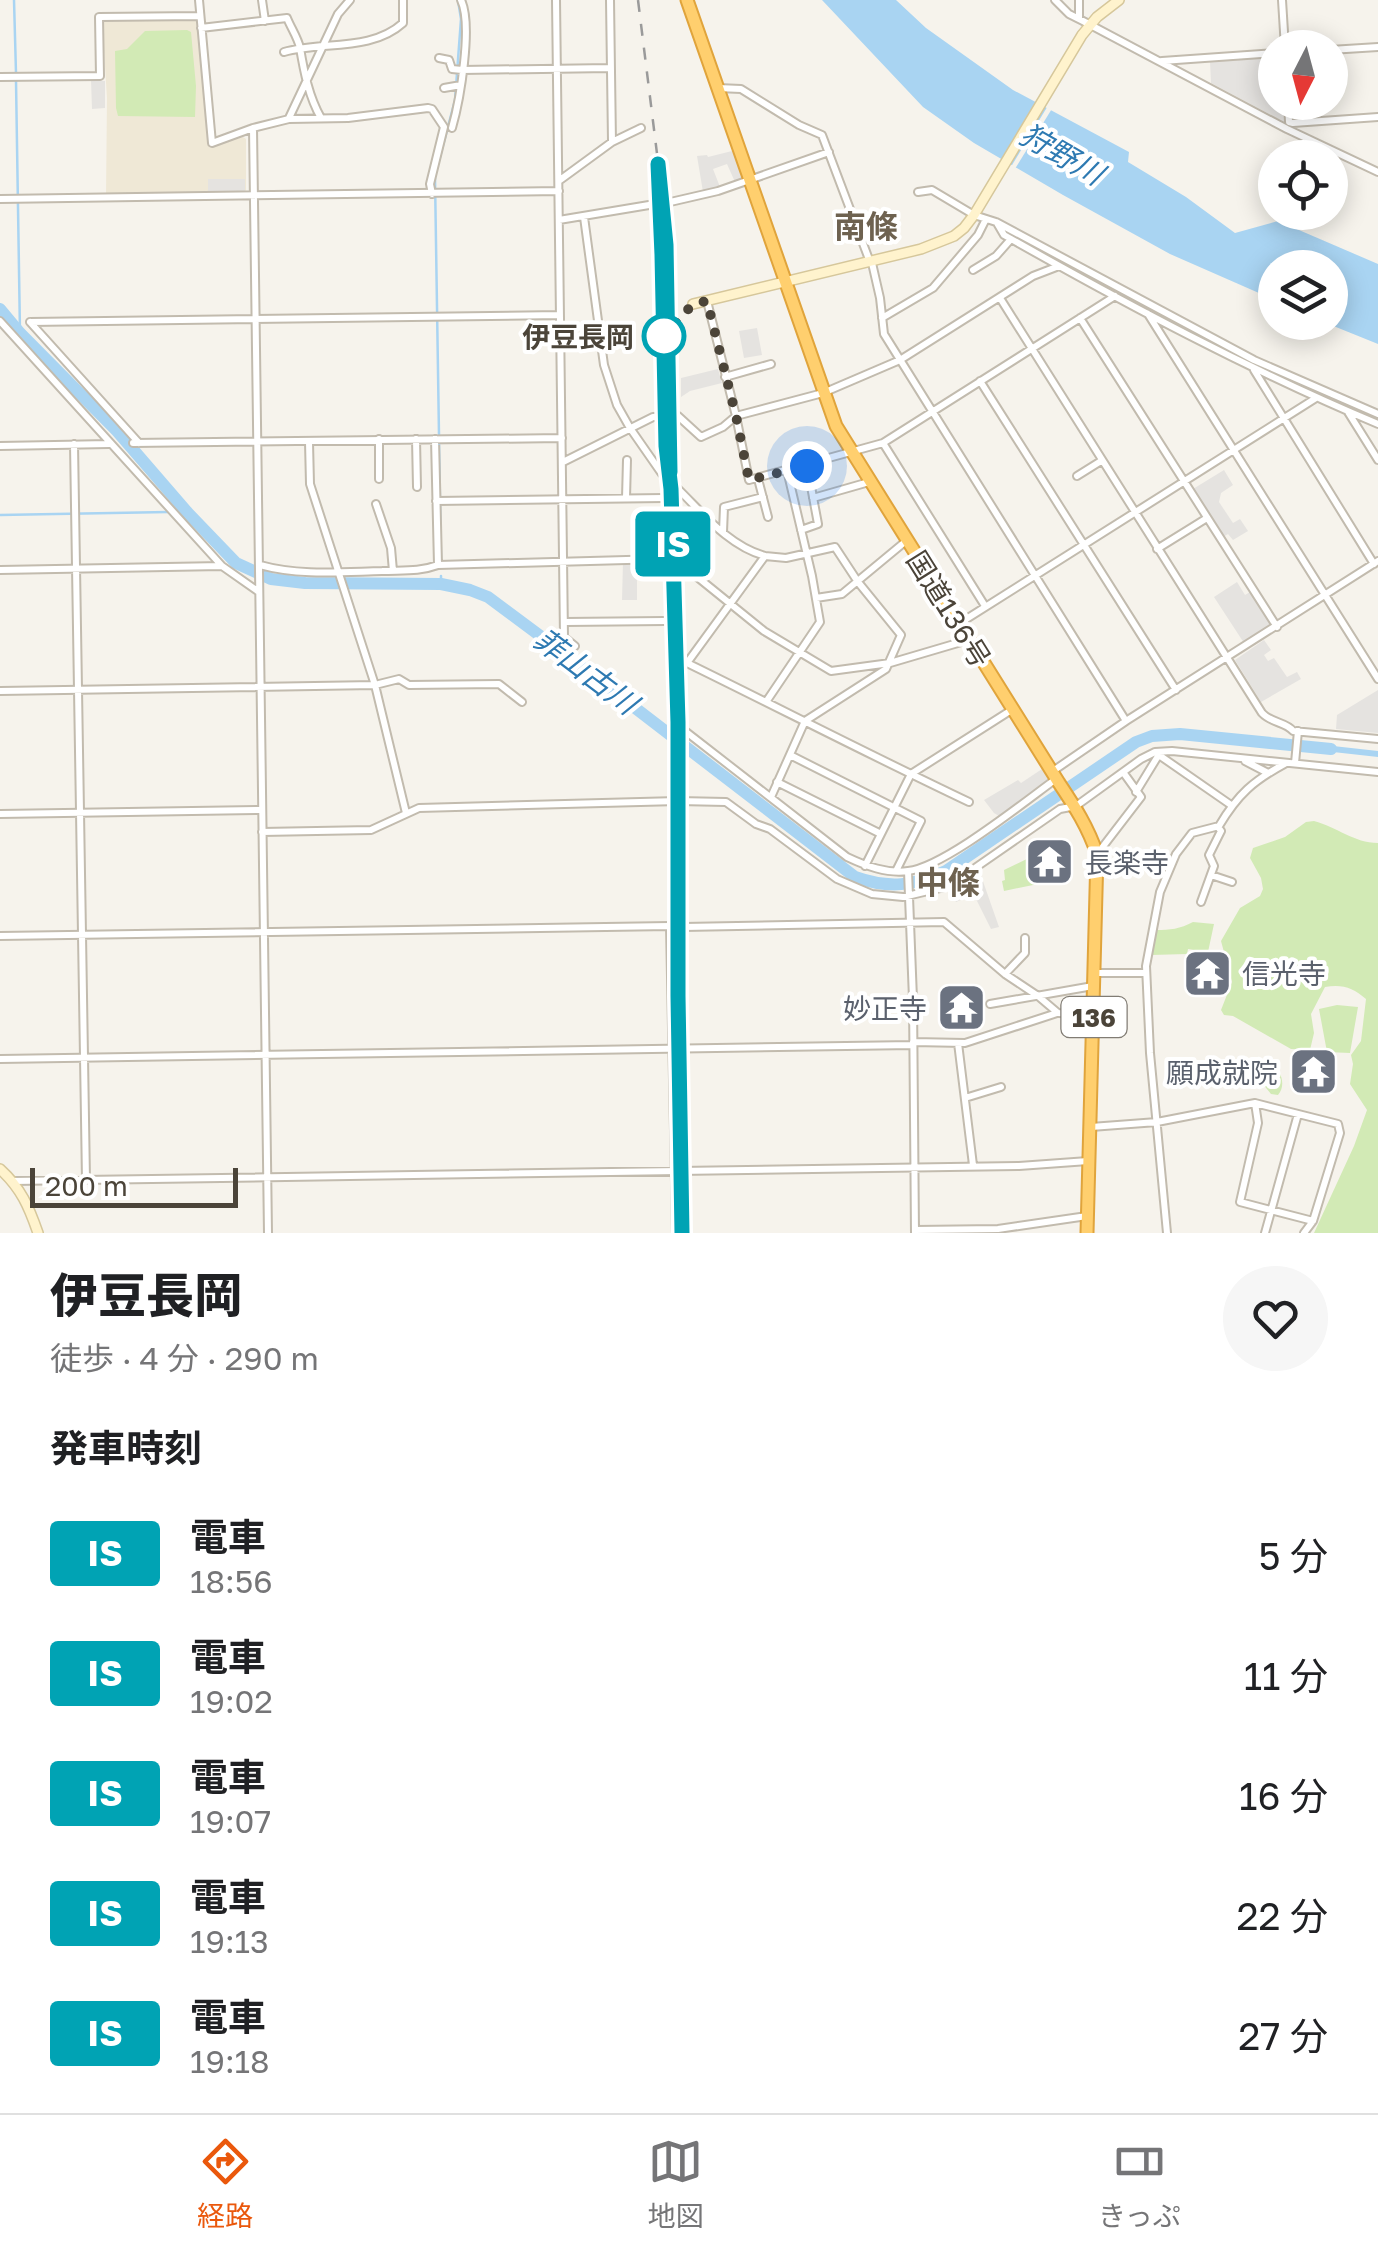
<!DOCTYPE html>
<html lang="ja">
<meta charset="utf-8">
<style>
body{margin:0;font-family:"Golos Text","Noto Sans JP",sans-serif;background:#f6f6f6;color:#202124;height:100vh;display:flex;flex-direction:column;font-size:38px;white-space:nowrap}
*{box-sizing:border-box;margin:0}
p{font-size:32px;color:#757577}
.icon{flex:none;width:55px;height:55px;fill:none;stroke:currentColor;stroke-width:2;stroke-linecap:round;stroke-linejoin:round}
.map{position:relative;height:1233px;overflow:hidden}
.panel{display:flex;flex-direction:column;background:#fff;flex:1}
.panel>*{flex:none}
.badge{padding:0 20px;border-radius:8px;font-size:35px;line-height:65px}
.needle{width:65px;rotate:186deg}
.buttons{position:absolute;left:1258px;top:30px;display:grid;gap:20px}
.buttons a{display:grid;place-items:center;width:90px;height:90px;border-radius:50%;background:#fff;box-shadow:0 5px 25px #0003;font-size:50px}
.scale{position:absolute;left:30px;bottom:25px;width:208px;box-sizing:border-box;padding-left:10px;border:5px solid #4b4439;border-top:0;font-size:28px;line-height:35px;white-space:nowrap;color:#4b4439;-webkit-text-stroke:8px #fff;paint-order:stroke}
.you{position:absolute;width:50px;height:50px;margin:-25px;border:8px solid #fff;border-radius:50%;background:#1a73e8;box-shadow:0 0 0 15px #1a73e833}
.map>.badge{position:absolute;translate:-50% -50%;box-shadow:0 0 0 5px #fff}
h2{padding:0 50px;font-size:38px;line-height:90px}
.round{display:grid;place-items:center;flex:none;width:105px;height:105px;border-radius:52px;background:#f6f6f6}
.overview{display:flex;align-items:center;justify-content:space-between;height:170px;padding:0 50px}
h1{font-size:48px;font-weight:800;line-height:75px}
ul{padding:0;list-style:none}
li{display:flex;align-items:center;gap:30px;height:120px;padding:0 50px}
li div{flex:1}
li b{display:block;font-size:38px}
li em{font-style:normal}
li .badge{min-width:110px;font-weight:700;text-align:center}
.dock{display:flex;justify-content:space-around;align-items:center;height:140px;border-top:2px solid #e0e0e0;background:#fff;font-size:28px;color:#757577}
.dock a{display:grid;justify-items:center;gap:5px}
.dock .selected{color:#ea580c}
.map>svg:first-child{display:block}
.education{fill:#efe8d6}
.green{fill:#d2eab5}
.parking{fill:#e5e3e0}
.water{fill:#a9d4f2}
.pier{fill:#f6f3ec}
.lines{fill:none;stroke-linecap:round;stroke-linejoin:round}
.stream{stroke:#a9d4f2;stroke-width:2.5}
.river{stroke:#a9d4f2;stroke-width:12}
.street-casing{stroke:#c2bbae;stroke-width:10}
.secondary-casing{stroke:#d6c79b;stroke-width:12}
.highway-casing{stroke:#e0a43c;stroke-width:15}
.street{stroke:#fff;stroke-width:6}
.secondary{stroke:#fff3cd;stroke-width:9}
.highway{stroke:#ffcf6e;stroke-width:11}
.rail{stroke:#9a9a9a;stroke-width:2.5;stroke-dasharray:12 12;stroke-linecap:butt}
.line-casing{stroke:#fff;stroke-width:22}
.line{stroke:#00a3b4;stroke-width:15}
.walk{stroke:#4b4439;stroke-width:10;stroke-dasharray:0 18}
.stop-dot{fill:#fff;stroke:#00a3b4;stroke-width:5}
.labels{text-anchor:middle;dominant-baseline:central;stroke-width:8;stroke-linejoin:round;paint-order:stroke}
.shield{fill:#fff;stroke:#817c74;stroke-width:2.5}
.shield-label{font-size:25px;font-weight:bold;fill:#4b4439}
.stop-label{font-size:28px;font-weight:bold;fill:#4b4439;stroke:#fff;text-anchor:end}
.street-label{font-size:28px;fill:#4b4439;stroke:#fff}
.worship-label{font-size:28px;fill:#5b616d;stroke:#fff;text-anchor:start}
.water-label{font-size:30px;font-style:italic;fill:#2e7ab2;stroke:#fff}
.quarter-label{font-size:32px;font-weight:bold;fill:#6e6250;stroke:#fff}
</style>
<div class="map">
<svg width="1378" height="1233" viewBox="0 0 1378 1233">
<rect width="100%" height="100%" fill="#f6f3ec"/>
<path class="education" d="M197,18L210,146L243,137L246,139V190L244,194L106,196L107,98L102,19Z"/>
<path class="green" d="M145,31L187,30L191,32L196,86L195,117L118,116L116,108L115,51L127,49Z
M1314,821C1337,827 1354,843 1378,843V1233H1314L1354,1146L1367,1110L1350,1084L1353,1064L1351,1055L1361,1041L1366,999C1353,988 1343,984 1325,987L1311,1014L1314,1033L1310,1050L1291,1049L1233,1016L1224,1015L1221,1010L1232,982L1221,941L1240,908L1260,896L1263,889L1261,878L1250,858L1253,848L1285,837L1306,822Z
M1035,855L1038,884L1004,891L1002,881L1005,880L1004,870Z
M1193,922L1214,924L1208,952L1188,949L1187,954L1151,955L1156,930C1170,930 1180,929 1193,922Z
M1337,1005L1358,1007L1350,1053L1327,1052L1319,1009Z
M1273,1069L1279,1072C1283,1079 1284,1088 1278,1095L1271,1094L1262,1083L1265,1073Z"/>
<path class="parking" d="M1275,57V102L1286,103V123L1211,83L1210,61Z
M91,80L105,81V108L92,109Z
M732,151L744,179L735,182L727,164L713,169L720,187L703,192L697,156L707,155L708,157Z
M208,179H245V191L244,193L208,194Z
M757,328L762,355L744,358L739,331Z
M718,369L722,383L690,391L681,397V378Z
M1224,470L1233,485L1221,493L1219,502L1233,523L1240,519L1248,531L1233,540L1228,534L1223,537L1193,489Z
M623,562L637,563V600H622Z
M1237,582L1245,595L1250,592L1270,624L1244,643L1214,597Z
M1264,640L1271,650L1264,655L1268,661L1274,658L1287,677L1297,672L1301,679L1261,702L1235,660Z
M1378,690V733L1336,729L1337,715Z
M1042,769L1050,782L999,816L994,813L984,800L1018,780L1021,783Z
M979,870L999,927L991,929L966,879L970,896L956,902L949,887Z"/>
<path class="water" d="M822,0H896L926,28L1013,90L1129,152L1128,162L1186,197L1235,233L1278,221L1378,264V344L1326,323L1330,322V268H1275V300L1170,254L1063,195L974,143L923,107Z
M1315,744L1378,751V757L1315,750Z"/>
<path class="pier" d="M1049,104L1053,107L1013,172L1009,170Z"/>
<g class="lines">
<path class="stream" d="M14,0L16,73
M16,81L20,333
M439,161L455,100L461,19L458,0
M435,178L439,435
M439,443L441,559
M176,512H187
M0,515L168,512
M441,576V584"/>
<path class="river" d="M0,309L20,333L117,431L187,512L236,563L271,579L305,583L441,584L470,590L488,597L578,664L855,877C889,889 914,886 946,871L1136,742L1152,736L1180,734L1331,749"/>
<defs>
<path id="street" d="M199,0L212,143L253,128L289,119L348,118L428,108L432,109L444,127L430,184L432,194
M262,0L265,21
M556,0L564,637L575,646
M610,0L612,142
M1055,0L1069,14L1083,21L1287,129L1378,172
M1282,0L1285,48
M1079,18V0
M201,28L287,18C291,28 298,38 300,48C304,72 309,97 321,118
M1330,50L1378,47
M284,52C322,41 371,52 403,23V0
M439,58L449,60L452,69L462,70L610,68
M1162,61L1275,53
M0,77L100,76L99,17L200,16
M444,88L461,85
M718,88L741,89L799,125L822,135L870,262
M1288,102L1289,122L1293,123L1378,117
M289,118L338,14L350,0
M253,128L268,1233
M452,128C460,100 473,25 461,0
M560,180L612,142L641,128
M918,192L932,190L974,215L996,222L1254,360L1378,414
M0,199L559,191
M666,203L718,191L829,152
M584,217L604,365L617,405L630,428L662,474
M559,220L655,204
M997,223L1004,235C1126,304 1249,370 1378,424
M872,263L880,298L884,334L1126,721
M973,270L996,256L1011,239
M1000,298L1262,713C1271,723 1286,722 1293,731L1378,739
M707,301L736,416L749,480L883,443L1115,296
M1148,314L1378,679
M882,318L933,288L978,235L986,219
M1080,318L1277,627
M0,321L222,566
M30,322L560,315
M30,322L139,443
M1254,370L1374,564
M725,377L771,364
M980,381L1176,690
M1348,412L1378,460
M416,439L417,487
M435,439L438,565
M309,442L310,484L375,685L406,813
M133,443L562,438
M883,443L985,606
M74,444L86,1180
M0,446L109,444
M563,462L653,417L678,416L701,437L723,427L736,416L823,393L900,360L1033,276L1059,266
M1077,476L1101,461
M379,479V439
M758,479L768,517
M676,487C702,512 728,546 765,556
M626,498L627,460
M813,498L869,482
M436,501L664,498
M376,504L391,548L393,571
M801,530L818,524L807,465
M723,532L724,507L763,497
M1157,549L1207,518
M680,563L764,631L831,671L890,663L968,640
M260,565C299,576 341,572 382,571C402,570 419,572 438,565L663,559
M0,570L222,566L259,592
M816,598L842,594L906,541
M565,622L665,621
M960,623L1316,398
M0,691L375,685L399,679L409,685L499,684L522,702
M766,702L820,622L812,576L787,470
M685,731L847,857C866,866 887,874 908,871C944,867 1024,802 1056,779
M1156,753L1231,805
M790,755L921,821L896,871
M1245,761L1268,773
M1295,763L1298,731
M1053,771L1126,721L1378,561
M777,782L881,834
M1136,792L1158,756
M771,797L805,721L886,669L901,635L858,582L835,547L786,558L765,556L687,663C781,709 874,757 969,802
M0,814L262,810
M262,832L371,830L419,808L678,801L726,802L756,824L770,829L837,879L872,894L903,897L945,887L962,877L1060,809L1076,806L1141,759L1155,752L1172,751L1378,772
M1098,853L1141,797L1123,772
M865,866L911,774L1013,709
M908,871L913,999L915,1233
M1211,875L1232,882
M1201,902L1214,866L1209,855L1221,831L1218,827
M684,927L944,922L1005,974L1038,996L1058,1013L1091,1014
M0,936L670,926L676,1233
M1095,973H1145
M1005,974L1025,953V938
M990,1004L1093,986
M913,1042L965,1043L1057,1013
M958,1043L973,1165
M0,1059L913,1045
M965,1098L1001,1087
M1255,1103L1258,1123L1240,1202L1313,1221
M1091,1127L1157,1122L1255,1103L1338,1124L1340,1133L1313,1221L1304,1233
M13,1181L1019,1166L1088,1161
M915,1230L998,1229L1087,1216
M1167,1233L1150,1053L1146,966L1160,892L1176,854L1192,833L1219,826C1238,794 1253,781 1286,763
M1265,1233L1298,1114"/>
<path id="secondary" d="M693,304L921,249L954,236L964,228L974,215L1082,35L1097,17L1119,0
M0,1169C21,1188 29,1207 38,1233"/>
<path id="highway" d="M687,0L836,426L1059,783C1075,807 1088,827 1097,854L1087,1233"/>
</defs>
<use href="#street" class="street-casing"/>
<use href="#secondary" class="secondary-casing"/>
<use href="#highway" class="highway-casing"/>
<use href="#street" class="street"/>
<use href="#secondary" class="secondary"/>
<use href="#highway" class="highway"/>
<path class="rail" d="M638,0L661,186L666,245L678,721V996L682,1233"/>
</g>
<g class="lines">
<defs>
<path id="line" d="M670,472L666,245L658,164L662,255L666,446L671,489L678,722V996L682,1233"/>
</defs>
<use href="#line" class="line-casing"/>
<use href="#line" class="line"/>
<path class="walk" d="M664,336L693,304L707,301L736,416L749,480L807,466"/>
</g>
<defs>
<symbol id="temple-square" viewBox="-11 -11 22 22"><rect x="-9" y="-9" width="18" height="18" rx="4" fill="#6b7280" stroke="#fff"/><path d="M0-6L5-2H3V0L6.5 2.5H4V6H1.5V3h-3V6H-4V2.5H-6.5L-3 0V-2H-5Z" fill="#fff"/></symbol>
</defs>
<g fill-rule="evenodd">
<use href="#temple-square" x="1022" y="834" width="55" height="55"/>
<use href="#temple-square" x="1180" y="946" width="55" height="55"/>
<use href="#temple-square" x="934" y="980" width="55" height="55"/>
<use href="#temple-square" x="1286" y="1044" width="55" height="55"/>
</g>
<circle class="stop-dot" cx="664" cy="336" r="20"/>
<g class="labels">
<rect class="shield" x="1061.5" y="997" width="65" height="40" rx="8"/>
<g class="shield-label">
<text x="1094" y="1017">136</text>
</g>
<g class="stop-label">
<text x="634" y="336">伊豆長岡</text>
</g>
<g class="street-label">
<text transform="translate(949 609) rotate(58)">国道136号</text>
</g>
<g class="worship-label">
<text x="1085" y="862">長楽寺</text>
<text x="1242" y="973">信光寺</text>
<text x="927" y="1008" text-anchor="end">妙正寺</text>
<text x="1278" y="1072" text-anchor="end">願成就院</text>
</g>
<g class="water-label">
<text transform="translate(1062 154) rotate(30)">狩野川</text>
<text transform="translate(586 671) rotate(37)">菲山古川</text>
</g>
<g class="quarter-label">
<text x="866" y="226">南條</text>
<text x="948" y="882">中條</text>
</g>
</g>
</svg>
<div class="buttons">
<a><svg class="needle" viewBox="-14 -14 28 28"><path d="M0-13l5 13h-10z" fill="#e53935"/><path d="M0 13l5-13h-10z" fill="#757577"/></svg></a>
<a><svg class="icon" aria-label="locate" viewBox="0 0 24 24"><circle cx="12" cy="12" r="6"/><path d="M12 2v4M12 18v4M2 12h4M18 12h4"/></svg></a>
<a><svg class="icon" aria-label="layers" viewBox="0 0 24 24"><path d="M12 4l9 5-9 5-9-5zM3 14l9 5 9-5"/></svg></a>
</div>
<div class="scale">200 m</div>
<div class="you" style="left:807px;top:466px"></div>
<b class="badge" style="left:673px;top:544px;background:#00a3b4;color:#fff">IS</b>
</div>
<section class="panel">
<div class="overview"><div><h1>伊豆長岡</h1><p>徒歩 · 4 分 · 290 m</p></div><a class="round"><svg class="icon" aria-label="heart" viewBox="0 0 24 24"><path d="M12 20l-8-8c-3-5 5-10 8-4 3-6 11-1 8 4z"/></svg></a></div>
<h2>発車時刻</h2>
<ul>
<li><span class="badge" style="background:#00a3b4;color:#fff">IS</span><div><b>電車</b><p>18:56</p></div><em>5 分</em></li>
<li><span class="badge" style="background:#00a3b4;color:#fff">IS</span><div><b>電車</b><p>19:02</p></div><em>11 分</em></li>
<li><span class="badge" style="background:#00a3b4;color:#fff">IS</span><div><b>電車</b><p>19:07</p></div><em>16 分</em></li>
<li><span class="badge" style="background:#00a3b4;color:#fff">IS</span><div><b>電車</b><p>19:13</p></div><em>22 分</em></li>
<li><span class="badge" style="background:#00a3b4;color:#fff">IS</span><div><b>電車</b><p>19:18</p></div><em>27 分</em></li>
</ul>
</section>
<nav class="dock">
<a class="selected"><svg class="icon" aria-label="directions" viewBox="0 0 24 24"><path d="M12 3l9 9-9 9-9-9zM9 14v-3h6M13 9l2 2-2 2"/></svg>経路</a>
<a><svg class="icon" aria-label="map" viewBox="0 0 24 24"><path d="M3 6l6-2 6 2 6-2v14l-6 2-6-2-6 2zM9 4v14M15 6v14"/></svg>地図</a>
<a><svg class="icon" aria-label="tickets" viewBox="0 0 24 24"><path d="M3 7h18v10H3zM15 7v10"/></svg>きっぷ</a>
</nav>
